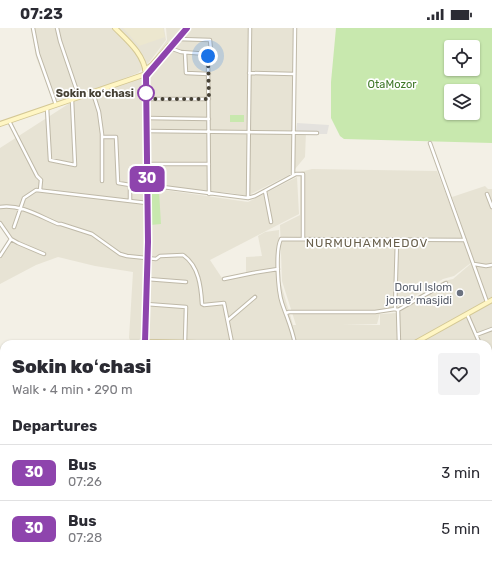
<!DOCTYPE html>
<meta charset="utf-8">
<style>
body{margin:0;font-family:Rubik,sans-serif;background:#f2f2f3;color:#2b2b33;height:100vh;display:flex;flex-direction:column;font-size:15px;white-space:nowrap}
*{box-sizing:border-box;margin:0}
p{font-size:13px;color:#7c7c81}
.icon{flex:none;width:22px;height:22px;fill:none;stroke:currentColor;stroke-width:2;stroke-linecap:round;stroke-linejoin:round}
.map{position:relative;flex:1;overflow:hidden}
.sheet{position:absolute;left:0px;top:312px;width:492px;height:224px;display:flex;flex-direction:column;background:#fff;border-radius:12px 12px 0 0;box-shadow:0 1px 3px #0004}
.sheet>*{flex:none}
.badge{padding:0 8px;border-radius:6px;font-size:14px;line-height:26px}
.buttons{position:absolute;left:444px;top:12px;display:grid;gap:8px}
.buttons a{display:grid;place-items:center;width:36px;height:36px;border-radius:4px;background:#fff;box-shadow:0 1px 3px #0004;font-size:20px}
.you{position:absolute;width:20px;height:20px;margin:-10px;border:3px solid #fff;border-radius:50%;background:#1a73e8;box-shadow:0 0 0 6px #1a73e833}
.map>.badge{position:absolute;translate:-50% -50%;box-shadow:0 0 0 2px #fff}
h2{padding:0 12px;font-size:15px;line-height:36px}
.round{display:grid;place-items:center;flex:none;width:42px;height:42px;border-radius:4px;background:#f2f2f3}
.head{display:flex;align-items:center;justify-content:space-between;height:68px;padding:0 12px}
h1{font-size:19px;font-weight:800;line-height:30px}
ul{padding:0;list-style:none}
li{display:flex;align-items:center;gap:12px;height:56px;padding:0 12px;border-top:1px solid #e1e1e2}
li div{flex:1}
li b{display:block;font-size:15px}
li em{font-style:normal}
li .badge{min-width:44px;font-weight:700;text-align:center}
.status{display:flex;justify-content:space-between;align-items:center;height:28px;padding:0 20px;background:#fff;direction:ltr}
.status svg{height:11px;fill:currentColor}
.map>svg:first-child{display:block}
.residential{fill:#e7e3d4}
.industrial{fill:#e5e1db}
.education{fill:#ece7cf}
.green{fill:#c8e8ae;fill-rule:evenodd}
.parking{fill:#e4e2de}
.lines{fill:none;stroke-linecap:round;stroke-linejoin:round}
.stream{stroke:#a1c9f1;stroke-width:1}
.street-casing{stroke:#bfb9a8;stroke-width:4.5}
.secondary-casing{stroke:#d4c895;stroke-width:6}
.street{stroke:#fff;stroke-width:2.5}
.secondary{stroke:#fff6c4;stroke-width:4}
.line-casing{stroke:#fff;stroke-width:9}
.line{stroke:#8e44ad;stroke-width:6}
.walk{stroke:#464135;stroke-width:4;stroke-dasharray:0 7.2}
.stop-dot{fill:#fff;stroke:#8e44ad;stroke-width:2}
.worship-dot{fill:#6b7280;stroke:#fff;stroke-width:1.5}
.labels{text-anchor:middle;dominant-baseline:central;stroke-width:3.5;stroke-linejoin:round;paint-order:stroke}
.park-label{font-size:11px;fill:#3f7828;stroke:#fff}
.stop-label{font-size:11px;font-weight:bold;fill:#464135;stroke:#fff;text-anchor:end}
.worship-label{font-size:11px;fill:#5b616d;stroke:#fff;text-anchor:end}
.neighbourhood-label{font-size:12px;letter-spacing:1px;fill:#69604c;stroke:#fff}
</style>
<div class="status"><b>07:23</b><svg viewBox="0 0 49 12"><path d="M0 12V9h3v3zM5 12V6h3v6zM10 12V3h3v9zM15 12V0h3v12zM26 1h20v11H26zM47 4h2v5h-2z"/></svg></div>
<div class="map">
<svg width="492" height="536" viewBox="0 0 492 536">
<rect width="100%" height="100%" fill="#f3f0e6"/>
<path class="residential" d="M31,0H164L166,12L151,32L138,45L83,66L53,73L36,29Z
M166,0H296V103L306,104L305,129L291,146L247,168L231,165L150,158L149,37L167,12Z
M145,48L144,159L248,174L297,149L299,186L210,232L224,253L246,247V229L262,228L258,208L265,204L279,202L278,246L293,297H296L282,253L280,197L300,187V144L312,141L437,143L472,234L454,248L443,251L390,283L380,285L377,296L342,297H380V286L396,285L397,280L444,253L453,251L474,233L452,169L485,158L488,161H492V344L488,345V316H132L129,310L133,244L95,238L58,229L36,237L0,256V231L13,211L0,193V120L73,73Z
M0,361L4,368V508L0,510Z
M132,532H171L165,536H132Z"/>
<path class="industrial" d="M488,384H492V452L488,453Z
M492,458V536H346L347,532H488V459Z"/>
<path class="education" d="M123,0H163L165,9L139,18Z"/>
<path class="green" d="M336,0H492V115L344,111L340,108L331,90V54ZM451,19H473V41H451ZM451,63H473V85H451Z
M230,87H244V94H230Z
M159,163L161,196L150,197L149,164Z
M178,532H294L295,536H174Z"/>
<path class="parking" d="M297,95L329,97L327,106H319L315,103H296Z"/>
<g class="lines">
<path class="stream" d="M488,378L492,379
M488,440L492,442
M0,501H4"/>
<defs>
<path id="street" d="M33,0L38,26L56,77
M57,0L60,13L79,69
M178,11L210,12L211,23L208,26
M170,20L181,24L208,26L209,166
M185,25L186,45L209,46
M249,45L294,46
M93,65L99,84L102,106V153
M147,71H209
M47,80L50,132L75,137L72,72
M147,90L209,91
M9,93L37,148L41,152L40,162
M147,103L317,105
M102,109H116L118,155L130,157V172
M430,115L487,274
M147,136H209
M293,147L295,0
M147,157L248,170L255,168L296,146H303V211
M265,163L271,194
M487,166L492,179
M248,170L250,0
M0,179C21,176 39,188 58,196H61L92,206L120,226L127,228L156,231L160,228L183,227C199,238 201,259 202,276L204,277L224,275L232,315
M0,195L11,211L18,215L44,226
M14,199L24,170L36,162L147,175
M0,228L11,211
M474,236L486,238L492,237
M147,251L186,254
M224,251L253,245L278,241
M146,276L186,279L185,314
M395,281L398,282L446,255
M398,282L399,316
M286,285L289,284H375L395,281L397,212
M467,286L480,316
M228,292L255,269
M476,307L492,301
M295,316C292,300 287,290 282,275C278,263 275,222 281,211L465,212
M488,336L489,340
M0,366L4,373
M0,414L4,421
M4,422L2,426L4,430
M488,457L492,456
M0,462L4,465
M343,536L345,532"/>
<path id="secondary" d="M115,0C128,13 144,26 146,46L148,214L145,314
M145,42L152,37L169,18
M146,48L187,0
M0,96L146,46
M145,314L249,316
M413,316L492,272
M0,401L4,398"/>
</defs>
<use href="#street" class="street-casing"/>
<use href="#secondary" class="secondary-casing"/>
<use href="#street" class="street"/>
<use href="#secondary" class="secondary"/>
</g>
<g class="lines">
<defs>
<path id="line" d="M141,316L145,314L148,214L146,48L187,0"/>
</defs>
<use href="#line" class="line-casing"/>
<use href="#line" class="line"/>
<path class="walk" d="M146,65L147,71H209L208,28"/>
</g>
<circle class="stop-dot" cx="146" cy="65" r="8"/>
<circle class="worship-dot" cx="460" cy="265" r="4"/>
<g class="labels">
<g class="park-label">
<text x="392" y="56">OtaMozor</text>
</g>
<g class="stop-label">
<text x="134" y="65">Sokin koʻchasi</text>
</g>
<g class="worship-label">
<text x="452" y="259">Dorul Islom<tspan x="452" dy="13">jome' masjidi</tspan></text>
</g>
<g class="neighbourhood-label">
<text x="367" y="215">NURMUHAMMEDOV</text>
</g>
</g>
</svg>
<div class="buttons">
<a><svg class="icon" aria-label="locate" viewBox="0 0 24 24"><circle cx="12" cy="12" r="6"/><path d="M12 2v4M12 18v4M2 12h4M18 12h4"/></svg></a>
<a><svg class="icon" aria-label="layers" viewBox="0 0 24 24"><path d="M12 4l9 5-9 5-9-5zM3 14l9 5 9-5"/></svg></a>
</div>
<div class="you" style="left:208px;top:28px"></div>
<b class="badge" style="left:147px;top:151px;background:#8e44ad;color:#fff">30</b>
<section class="sheet">
<div class="head"><div><h1>Sokin koʻchasi</h1><p>Walk · 4 min · 290 m</p></div><a class="round"><svg class="icon" aria-label="heart" viewBox="0 0 24 24"><path d="M12 20l-8-8c-3-5 5-10 8-4 3-6 11-1 8 4z"/></svg></a></div>
<h2>Departures</h2>
<ul>
<li><span class="badge" style="background:#8e44ad;color:#fff">30</span><div><b>Bus</b><p>07:26</p></div><em>3 min</em></li>
<li><span class="badge" style="background:#8e44ad;color:#fff">30</span><div><b>Bus</b><p>07:28</p></div><em>5 min</em></li>
</ul>
</section>
</div>
